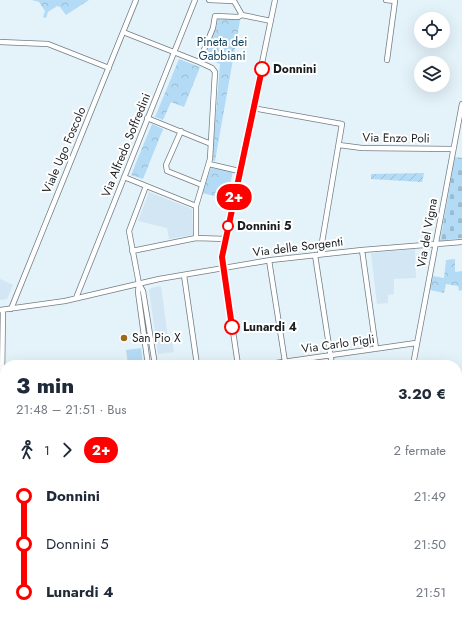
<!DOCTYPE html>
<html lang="it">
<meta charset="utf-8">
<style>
body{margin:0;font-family:Jost,sans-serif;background:#f2f2f3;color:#1f2937;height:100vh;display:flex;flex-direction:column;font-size:15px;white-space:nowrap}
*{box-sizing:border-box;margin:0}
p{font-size:13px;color:#747a83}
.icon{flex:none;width:22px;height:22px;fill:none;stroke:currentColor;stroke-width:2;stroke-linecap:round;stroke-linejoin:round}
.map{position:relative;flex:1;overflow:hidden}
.sheet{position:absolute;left:0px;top:360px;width:462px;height:264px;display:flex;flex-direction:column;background:#fff;border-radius:16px 16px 0 0;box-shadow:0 4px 16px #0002}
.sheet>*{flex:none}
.badge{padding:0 8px;border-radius:13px;font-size:14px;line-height:26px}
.controls{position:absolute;left:414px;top:12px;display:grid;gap:8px}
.controls a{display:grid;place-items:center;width:36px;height:36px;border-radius:50%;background:#fff;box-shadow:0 4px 16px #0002;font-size:20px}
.map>.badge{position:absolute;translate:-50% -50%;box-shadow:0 0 0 2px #fff}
.legs{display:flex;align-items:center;gap:6px;height:44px;padding:0 16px;font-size:13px}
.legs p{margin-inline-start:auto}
.headline{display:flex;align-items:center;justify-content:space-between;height:68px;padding:0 16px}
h1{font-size:22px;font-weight:800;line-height:30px}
ul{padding:0 16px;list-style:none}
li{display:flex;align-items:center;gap:14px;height:48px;font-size:15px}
li i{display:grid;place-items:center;width:6px;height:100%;margin:0 5px;background:currentColor}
li i::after{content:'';width:10px;height:10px;margin:-5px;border:3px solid;border-radius:50%;background:#fff}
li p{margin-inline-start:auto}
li:first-child i{background:linear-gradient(#0000 50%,currentColor 0)}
li:last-child i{background:linear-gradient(currentColor 50%,#0000 0)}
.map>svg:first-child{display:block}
.built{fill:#d2e6f4}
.grass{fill:#b4dbf5}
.cemetery{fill:url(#cemetery-stones)}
.park{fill:url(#park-crowns)}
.garden{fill:url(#garden-furrows)}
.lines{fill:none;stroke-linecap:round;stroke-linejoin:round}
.minor-casing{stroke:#727e85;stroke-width:6}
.tertiary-casing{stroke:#727e85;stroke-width:8}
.minor{stroke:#fff;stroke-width:4.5}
.tertiary{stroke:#fff;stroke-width:5.5}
.line-1-casing{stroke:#fff;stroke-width:9}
.line-1{stroke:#f00;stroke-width:6}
.stop-1-dot{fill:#fff;stroke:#f00;stroke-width:2}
.poi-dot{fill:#9c691f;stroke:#fff;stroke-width:1.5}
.labels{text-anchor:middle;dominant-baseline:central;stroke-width:4;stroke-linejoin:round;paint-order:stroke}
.park-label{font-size:12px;fill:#14425b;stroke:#fff}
.stop-label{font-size:12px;font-weight:bold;fill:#191e21;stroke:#fff;text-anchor:start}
.street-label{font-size:12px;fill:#191e21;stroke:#fff}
.poi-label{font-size:12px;fill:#191e21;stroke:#fff;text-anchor:start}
</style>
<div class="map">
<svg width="462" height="624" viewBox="0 0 462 624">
<defs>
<pattern id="cemetery-stones" width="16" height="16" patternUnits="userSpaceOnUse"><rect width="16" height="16" fill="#b4dbf5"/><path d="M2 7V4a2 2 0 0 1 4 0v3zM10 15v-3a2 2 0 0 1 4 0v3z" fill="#9abcd2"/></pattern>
<pattern id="park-crowns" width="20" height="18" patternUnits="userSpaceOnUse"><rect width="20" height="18" fill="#b4dbf5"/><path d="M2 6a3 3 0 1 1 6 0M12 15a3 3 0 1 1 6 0" fill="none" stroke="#9abcd2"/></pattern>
<pattern id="garden-furrows" width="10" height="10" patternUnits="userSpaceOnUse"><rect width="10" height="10" fill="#b4dbf5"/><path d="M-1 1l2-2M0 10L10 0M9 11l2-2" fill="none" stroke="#9abcd2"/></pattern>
</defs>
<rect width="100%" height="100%" fill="#e4f2fa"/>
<path class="built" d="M149,192L192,209L193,235L169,239L167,228L138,221Z
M415,249L416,278L394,279V294L388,295V303L377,304L371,253Z
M0,279L13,285L7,299L0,300Z
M161,286L168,338L172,337L174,352L158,354L149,290L151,288Z
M5,422V469L0,460V431L3,423Z
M0,472L5,474V619H135L140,624H0Z"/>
<path class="grass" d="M141,348L143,365H128L126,350Z"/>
<path class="cemetery" d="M455,157L462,158V238L440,241Z"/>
<path class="park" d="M32,0H89L66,15L60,7L57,6L48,12L46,18L43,17L45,11L39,2Z
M218,18L240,20L215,161L212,160L220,64L205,58L216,29Z
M179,59L200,67L184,107L171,102L163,120L155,117Z
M152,124L163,129L143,179L131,175Z
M211,168L233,171L227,199L202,193Z
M455,259V272L462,271V290L459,291L458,286L446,284L444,293L430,290L433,276L444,278L446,260Z"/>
<path class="garden" d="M424,173L422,182L371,179V174Z"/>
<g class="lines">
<defs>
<path id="minor" d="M209,0L234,1L242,15
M386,0L395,1L387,60
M242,15L271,21
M123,32L199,62
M0,42L48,44L109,68
M253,108L342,124L320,254
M147,118L211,144
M181,131L166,165L167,171L202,185
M339,145L362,148L452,149
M209,164L239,171
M124,177L196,206
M146,186L129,231L139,284L138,292L148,365
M196,238V206L210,159L215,72L212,68L199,62L213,28L215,16L238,17L242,15
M362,250L376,349
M132,251L196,238L226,239
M315,255L332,365
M269,260L285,362
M184,275L197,365
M139,284L143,291L155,365
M76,298L195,0
M11,309L136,0
M0,310L65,301L159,279L271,260L362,250L462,242
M3,310L2,381L5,402
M238,365L222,257L275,0
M262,365L416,343
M413,365L462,104
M457,465L462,470
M457,605H462
M384,619L385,624
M427,619V624"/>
<path id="tertiary" d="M457,406L462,401
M457,542H462
M245,624L249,619"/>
</defs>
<use href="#minor" class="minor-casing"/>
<use href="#tertiary" class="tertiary-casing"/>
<use href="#minor" class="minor"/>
<use href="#tertiary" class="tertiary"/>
</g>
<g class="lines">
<defs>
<path id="line-1" d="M232,327L222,257L262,69"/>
</defs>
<use href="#line-1" class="line-1-casing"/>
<use href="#line-1" class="line-1"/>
</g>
<g class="stop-1-dot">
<circle cx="262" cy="69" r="7"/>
<circle cx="228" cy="226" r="5"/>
<circle cx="232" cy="327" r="7"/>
</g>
<circle class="poi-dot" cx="124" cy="338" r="4"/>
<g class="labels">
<g class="park-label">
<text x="222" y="42">Pineta dei<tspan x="222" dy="14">Gabbiani</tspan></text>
</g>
<g class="stop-label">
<text x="273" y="69">Donnini</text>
<text x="237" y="226">Donnini 5</text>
<text x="243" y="327">Lunardi 4</text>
</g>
<g class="street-label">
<text transform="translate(396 138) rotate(1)">Via Enzo Poli</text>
<text transform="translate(126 145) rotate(-68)">Via Alfredo Soffredini</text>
<text transform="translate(64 150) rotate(-67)">Viale Ugo Foscolo</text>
<text transform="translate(427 233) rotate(-80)">Via del Vigna</text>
<text transform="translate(298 247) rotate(-7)">Via delle Sorgenti</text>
<text transform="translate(338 344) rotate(-8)">Via Carlo Pigli</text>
</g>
<g class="poi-label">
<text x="132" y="338">San Pio X</text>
</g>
</g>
</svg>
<div class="controls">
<a><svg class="icon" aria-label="locate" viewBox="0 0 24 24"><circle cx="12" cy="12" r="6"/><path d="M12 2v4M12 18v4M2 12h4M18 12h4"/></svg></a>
<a><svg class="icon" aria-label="layers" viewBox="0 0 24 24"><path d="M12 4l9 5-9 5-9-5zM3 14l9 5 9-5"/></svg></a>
</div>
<b class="badge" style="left:234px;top:197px;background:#f00;color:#fff">2+</b>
<section class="sheet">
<div class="headline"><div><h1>3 min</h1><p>21:48 – 21:51 · Bus</p></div><b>3.20 €</b></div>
<div class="legs"><svg class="icon" aria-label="walk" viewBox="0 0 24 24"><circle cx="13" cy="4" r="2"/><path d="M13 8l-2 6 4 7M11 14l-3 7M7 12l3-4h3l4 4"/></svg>1<svg class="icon" aria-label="forward" viewBox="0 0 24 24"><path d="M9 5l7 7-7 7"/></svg><b class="badge" style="background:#f00;color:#fff">2+</b><p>2 fermate</p></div>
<ul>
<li><i style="color:#f00"></i><b>Donnini</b><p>21:49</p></li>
<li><i style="color:#f00"></i><span>Donnini 5</span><p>21:50</p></li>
<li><i style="color:#f00"></i><b>Lunardi 4</b><p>21:51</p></li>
</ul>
</section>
</div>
